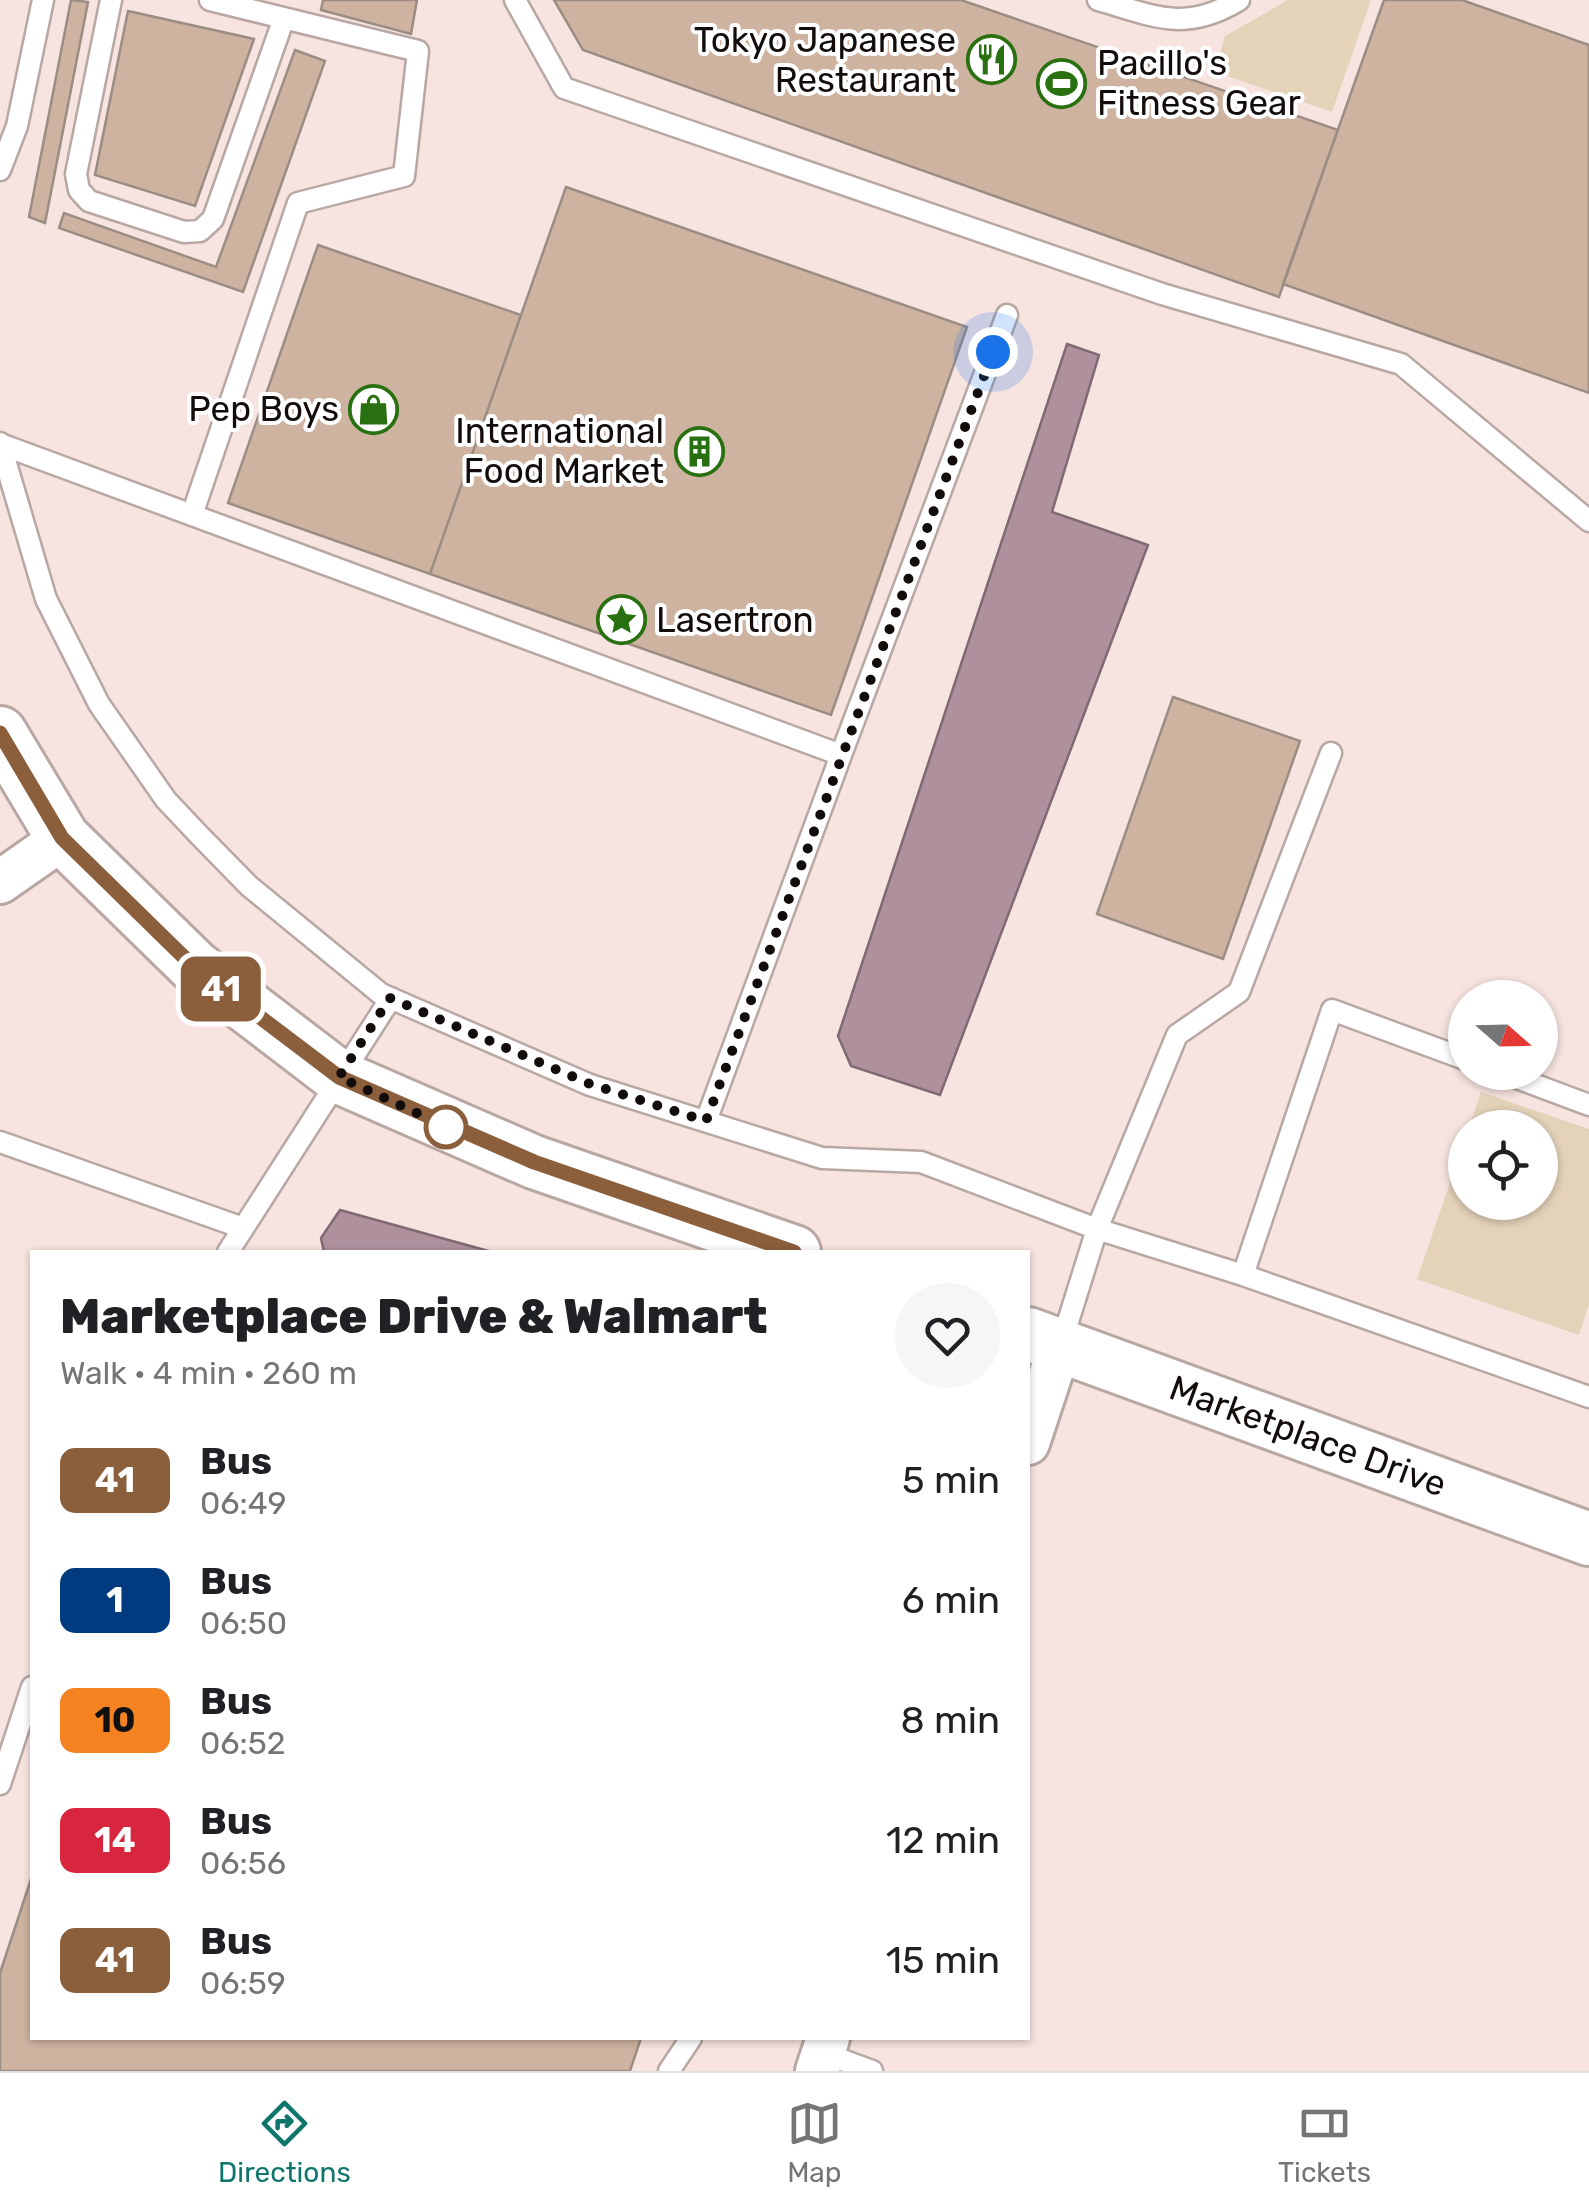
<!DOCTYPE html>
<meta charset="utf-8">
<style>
body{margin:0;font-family:Rubik,sans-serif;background:#f6f6f6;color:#202124;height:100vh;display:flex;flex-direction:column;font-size:38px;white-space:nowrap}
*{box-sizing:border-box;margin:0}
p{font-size:32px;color:#757577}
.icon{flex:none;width:55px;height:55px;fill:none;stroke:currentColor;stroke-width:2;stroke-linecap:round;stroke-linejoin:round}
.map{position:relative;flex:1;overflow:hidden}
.details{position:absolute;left:30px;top:1250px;width:1000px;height:790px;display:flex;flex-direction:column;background:#fff;border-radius:0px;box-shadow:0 2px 8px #0004}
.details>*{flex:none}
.badge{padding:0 20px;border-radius:15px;font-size:35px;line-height:65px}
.needle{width:65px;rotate:110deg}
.buttons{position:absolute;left:1448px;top:980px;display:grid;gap:20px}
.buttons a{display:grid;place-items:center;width:110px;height:110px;border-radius:50%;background:#fff;box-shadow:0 2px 8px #0004;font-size:50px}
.you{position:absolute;width:50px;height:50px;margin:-25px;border:8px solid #fff;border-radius:50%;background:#1a73e8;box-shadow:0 0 0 15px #1a73e833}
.map>.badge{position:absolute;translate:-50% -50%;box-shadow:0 0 0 5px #fff}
.round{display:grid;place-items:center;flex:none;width:105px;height:105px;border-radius:52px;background:#f6f6f6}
.summary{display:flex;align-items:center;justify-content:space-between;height:170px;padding:0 30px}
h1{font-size:48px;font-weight:800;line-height:75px}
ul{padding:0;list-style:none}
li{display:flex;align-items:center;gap:30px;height:120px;padding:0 30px}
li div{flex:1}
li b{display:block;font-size:38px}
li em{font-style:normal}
li .badge{min-width:110px;font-weight:700;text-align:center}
.tab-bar{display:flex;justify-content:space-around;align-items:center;height:140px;border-top:2px solid #e0e0e0;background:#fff;font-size:28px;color:#757577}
.tab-bar a{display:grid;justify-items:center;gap:5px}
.tab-bar .current{color:#0f766e}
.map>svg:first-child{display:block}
.green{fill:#e4d2b9}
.water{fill:#af919e;stroke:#806972;stroke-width:2.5}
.building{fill:#cfb3a1;stroke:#9b8d84;stroke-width:2.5}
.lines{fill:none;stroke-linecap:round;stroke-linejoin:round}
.service-casing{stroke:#b8a7a3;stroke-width:25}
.minor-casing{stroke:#b8a7a3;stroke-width:48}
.tertiary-casing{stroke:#b8a7a3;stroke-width:58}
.service{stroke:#fff;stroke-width:20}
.minor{stroke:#fff;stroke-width:42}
.tertiary{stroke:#fff;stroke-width:52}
.line-casing{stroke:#fff;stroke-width:22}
.line{stroke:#8b5e3c;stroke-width:15}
.walk{stroke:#120c0b;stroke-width:10;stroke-dasharray:0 18}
.stop-dot{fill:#fff;stroke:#8b5e3c;stroke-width:5}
.labels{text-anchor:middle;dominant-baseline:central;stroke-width:8;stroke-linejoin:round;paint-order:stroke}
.poi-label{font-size:35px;fill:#120c0b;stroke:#fff;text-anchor:end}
.street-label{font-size:35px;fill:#120c0b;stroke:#fff}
</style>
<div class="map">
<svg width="1589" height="2071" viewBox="0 0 1589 2071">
<rect width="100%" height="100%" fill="#f7e4e0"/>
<path class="green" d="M1288,0H1371L1332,112L1215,72L1225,36Z
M1481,1092L1589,1129V1304L1579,1335L1417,1279L1465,1139V1202H1540V1128L1469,1127Z"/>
<path class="water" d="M1067,344L1099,355L1052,512L1148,545L940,1095L851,1066L838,1036Z
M340,1210L492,1252H324L321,1238Z"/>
<path class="building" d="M71,0L88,2L45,223L29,217Z
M323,0H417L411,34L321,10Z
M554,0H961L1338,130L1279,297L583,50Z
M1384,0H1462L1589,45V393L1283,284Z
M128,11L254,39L195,206L95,175Z
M295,50L325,61L243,292L59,228L64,213L216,267Z
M566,187L967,327L831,715L430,574Z
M318,245L521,315L430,574L228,503Z
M1173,697L1300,741L1223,959L1097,914Z
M32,1876V2038H641L630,2071H0V1973Z"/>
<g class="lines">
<defs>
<path id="service" d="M111,0L76,174L79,190L89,201L184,232L200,231L213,219L284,18
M515,0L564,88L1162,294L1401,364L1589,521
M1098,0C1154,16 1185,33 1239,0
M0,170L17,126L43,0
M0,443L46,599L99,704L166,800L200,836L249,886L381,994L590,1085L822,1158L921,1162L1097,1229L1243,1275L1589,1397
M0,444L841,755L1007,315
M192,515L298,203L404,176L418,51L210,0
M1501,1072L1589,1105
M706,1121L841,755
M0,1142L243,1228
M228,1252L391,998
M1243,1275L1332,1010L1465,1059
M1061,1344L1097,1229L1177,1035L1239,992L1331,753
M0,1784L32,1687
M823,2053L872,2071
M669,2071L691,2038"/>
<path id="minor" d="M0,882L63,838
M1028,1443L1060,1346
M817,2071L828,2038"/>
<path id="tertiary" d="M0,733L63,838L195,967L339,1077L534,1162L794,1252
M1028,1334L1589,1539"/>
</defs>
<use href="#service" class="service-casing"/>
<use href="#minor" class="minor-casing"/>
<use href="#tertiary" class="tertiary-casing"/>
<use href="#service" class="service"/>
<use href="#minor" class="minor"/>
<use href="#tertiary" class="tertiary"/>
</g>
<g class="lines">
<defs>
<path id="line" d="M0,733L62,838L195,968L339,1077L534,1162L794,1252"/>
</defs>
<use href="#line" class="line-casing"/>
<use href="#line" class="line"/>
<path class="walk" d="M446,1127L456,1131L339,1077L390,998L590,1084L706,1121L993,352"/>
</g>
<defs>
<symbol id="restaurant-ring" viewBox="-11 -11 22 22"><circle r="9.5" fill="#fff" stroke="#287010" stroke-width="1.5"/><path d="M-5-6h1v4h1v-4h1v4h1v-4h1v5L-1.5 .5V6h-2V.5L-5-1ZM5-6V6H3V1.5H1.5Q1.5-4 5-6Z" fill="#287010"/></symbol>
<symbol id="stadium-ring" viewBox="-11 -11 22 22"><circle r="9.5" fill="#fff" stroke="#287010" stroke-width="1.5"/><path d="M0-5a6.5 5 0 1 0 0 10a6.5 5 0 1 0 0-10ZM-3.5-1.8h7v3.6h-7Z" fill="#287010"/></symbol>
<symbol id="shop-ring" viewBox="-11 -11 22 22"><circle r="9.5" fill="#fff" stroke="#287010" stroke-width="1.5"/><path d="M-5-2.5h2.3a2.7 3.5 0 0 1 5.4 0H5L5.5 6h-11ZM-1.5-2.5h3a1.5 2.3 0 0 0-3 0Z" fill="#287010"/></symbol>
<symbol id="building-ring" viewBox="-11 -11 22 22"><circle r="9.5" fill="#fff" stroke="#287010" stroke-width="1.5"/><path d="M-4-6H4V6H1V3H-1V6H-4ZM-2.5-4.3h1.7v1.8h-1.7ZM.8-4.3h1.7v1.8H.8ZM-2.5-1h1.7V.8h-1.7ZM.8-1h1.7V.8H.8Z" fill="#287010"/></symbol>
<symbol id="sight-ring" viewBox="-11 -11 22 22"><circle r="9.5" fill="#fff" stroke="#287010" stroke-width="1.5"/><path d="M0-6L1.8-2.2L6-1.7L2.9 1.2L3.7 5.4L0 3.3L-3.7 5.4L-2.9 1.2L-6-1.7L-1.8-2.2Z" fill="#287010"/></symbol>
</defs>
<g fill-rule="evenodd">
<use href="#restaurant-ring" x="964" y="32" width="55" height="55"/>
<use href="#stadium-ring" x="1034" y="56" width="55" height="55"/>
<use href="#shop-ring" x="346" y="382" width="55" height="55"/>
<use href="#building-ring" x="672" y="424" width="55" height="55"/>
<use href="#sight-ring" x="594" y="592" width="55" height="55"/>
</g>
<circle class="stop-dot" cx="446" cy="1127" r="20"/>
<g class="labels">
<g class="poi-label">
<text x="956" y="40">Tokyo Japanese<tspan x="956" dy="40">Restaurant</tspan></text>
<text x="1097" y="63" text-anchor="start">Pacillo's<tspan x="1097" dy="40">Fitness Gear</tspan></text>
<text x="339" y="409">Pep Boys</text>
<text x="664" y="431">International<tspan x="664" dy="40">Food Market</tspan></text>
<text x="656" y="620" text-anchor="start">Lasertron</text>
</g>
<g class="street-label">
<text transform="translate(1308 1436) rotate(20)">Marketplace Drive</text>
</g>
</g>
</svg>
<div class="buttons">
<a><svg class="needle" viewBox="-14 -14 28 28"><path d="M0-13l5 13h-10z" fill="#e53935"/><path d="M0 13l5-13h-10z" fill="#757577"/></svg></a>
<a><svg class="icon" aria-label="locate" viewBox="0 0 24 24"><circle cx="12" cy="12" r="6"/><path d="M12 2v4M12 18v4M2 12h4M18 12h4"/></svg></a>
</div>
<div class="you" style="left:993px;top:352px"></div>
<b class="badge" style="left:221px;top:989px;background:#8b5e3c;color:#fff">41</b>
<section class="details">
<div class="summary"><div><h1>Marketplace Drive &amp; Walmart</h1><p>Walk · 4 min · 260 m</p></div><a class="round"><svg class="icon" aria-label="heart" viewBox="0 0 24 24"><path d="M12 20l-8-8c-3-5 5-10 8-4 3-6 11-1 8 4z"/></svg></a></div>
<ul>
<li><span class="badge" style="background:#8b5e3c;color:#fff">41</span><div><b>Bus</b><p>06:49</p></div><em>5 min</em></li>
<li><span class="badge" style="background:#003b80;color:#fff">1</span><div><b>Bus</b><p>06:50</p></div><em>6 min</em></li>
<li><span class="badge" style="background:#f58220;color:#111">10</span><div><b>Bus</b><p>06:52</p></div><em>8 min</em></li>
<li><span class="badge" style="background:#d7263d;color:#fff">14</span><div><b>Bus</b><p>06:56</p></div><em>12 min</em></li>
<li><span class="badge" style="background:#8b5e3c;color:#fff">41</span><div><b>Bus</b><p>06:59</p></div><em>15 min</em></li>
</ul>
</section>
</div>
<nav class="tab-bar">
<a class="current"><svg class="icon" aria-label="directions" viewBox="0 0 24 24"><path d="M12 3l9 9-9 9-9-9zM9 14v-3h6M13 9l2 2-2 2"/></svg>Directions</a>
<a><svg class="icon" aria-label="map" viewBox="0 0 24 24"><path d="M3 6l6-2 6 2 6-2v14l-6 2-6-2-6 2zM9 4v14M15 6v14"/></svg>Map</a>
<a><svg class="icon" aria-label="tickets" viewBox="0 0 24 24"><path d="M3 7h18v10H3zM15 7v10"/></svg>Tickets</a>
</nav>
